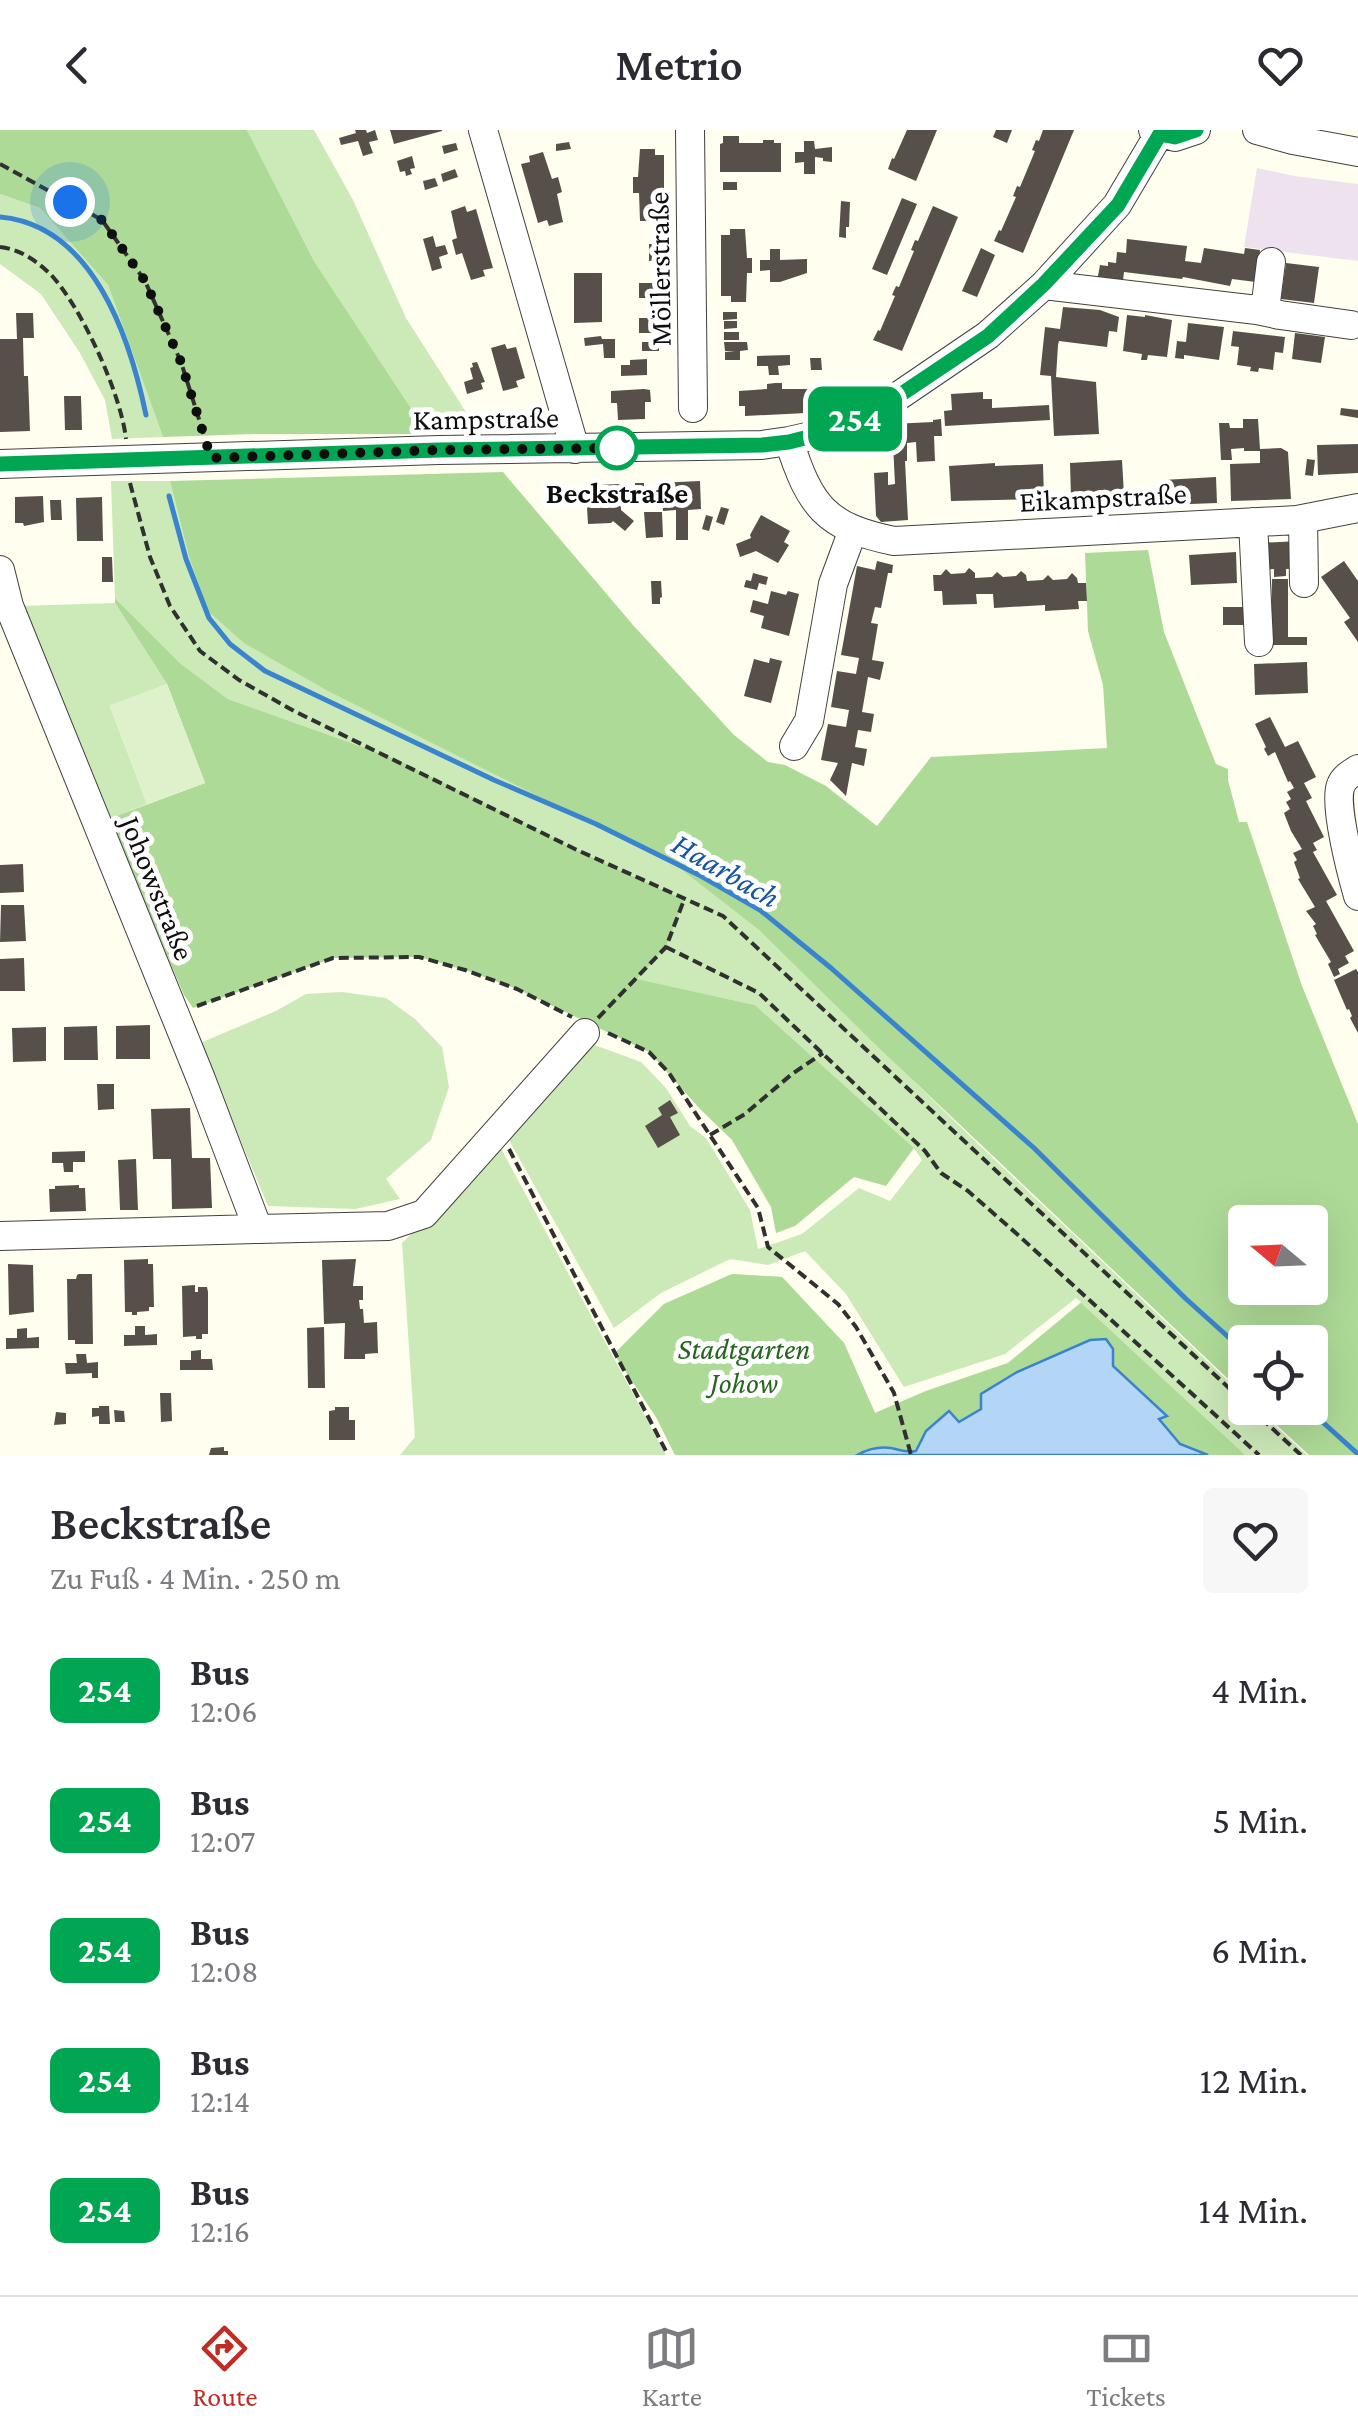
<!DOCTYPE html>
<html lang="de">
<meta charset="utf-8">
<style>
body{margin:0;font-family:"Crimson Pro",serif;background:#f7f7f7;color:#2b2b33;height:100vh;display:flex;flex-direction:column;font-size:38px;white-space:nowrap}
*{box-sizing:border-box;margin:0}
p{font-size:32px;color:#7c7c81}
.icon{flex:none;width:55px;height:55px;fill:none;stroke:currentColor;stroke-width:2;stroke-linecap:round;stroke-linejoin:round}
.map{position:relative;height:1325px;overflow:hidden}
.sheet{display:flex;flex-direction:column;background:#fff;flex:1}
.sheet>*{flex:none}
.badge{padding:0 20px;border-radius:15px;font-size:35px;line-height:65px}
.needle{width:65px;rotate:289deg}
.buttons{position:absolute;left:1228px;top:1075px;display:grid;gap:20px}
.buttons a{display:grid;place-items:center;width:100px;height:100px;border-radius:10px;background:#fff;box-shadow:0 10px 40px #0002;font-size:50px}
.you{position:absolute;width:50px;height:50px;margin:-25px;border:8px solid #fff;border-radius:50%;background:#1a73e8;box-shadow:0 0 0 15px #1a73e833}
.map>.badge{position:absolute;translate:-50% -50%;box-shadow:0 0 0 5px #fff}
.round{display:grid;place-items:center;flex:none;width:105px;height:105px;border-radius:10px;background:#f7f7f7}
.headline{display:flex;align-items:center;justify-content:space-between;height:170px;padding:0 50px}
h1{font-size:48px;font-weight:600;line-height:75px}
ul{padding:0;list-style:none}
li{display:flex;align-items:center;gap:30px;height:130px;padding:0 50px}
li div{flex:1}
li b{display:block;font-size:38px}
li em{font-style:normal}
li .badge{min-width:110px;font-weight:700;text-align:center}
header{display:flex;justify-content:space-between;align-items:center;height:130px;padding:0 50px;background:#fff;font-size:45px;font-weight:600}
.dock{display:flex;justify-content:space-around;align-items:center;height:140px;border-top:2px solid #e1e1e2;background:#fff;font-size:28px;color:#7c7c81}
.dock a{display:grid;justify-items:center;gap:5px}
.dock .on{color:#bf2e25}
.map>svg:first-child{display:block}
.industrial{fill:#ede2ed}
.green{fill:#cce9b8}
.forest{fill:#aeda97;fill-rule:evenodd}
.pitch{fill:#dff1ca}
.water{fill:#b3d6f6;stroke:#3a83ce;stroke-width:2.5}
.lines{fill:none;stroke-linecap:round;stroke-linejoin:round}
.stream{stroke:#3a83ce;stroke-width:5}
.building{fill:#57504a}
.minor-casing{stroke:#414141;stroke-width:30}
.path{stroke:#303030;stroke-width:4;stroke-dasharray:10 5;stroke-linecap:butt}
.minor{stroke:#fff;stroke-width:28}
.line-casing{stroke:#fff;stroke-width:22}
.line{stroke:#00a651;stroke-width:15}
.walk{stroke:#0e0e0e;stroke-width:10;stroke-dasharray:0 18}
.stop-dot{fill:#fff;stroke:#00a651;stroke-width:5}
.labels{text-anchor:middle;dominant-baseline:central;stroke-width:10;stroke-linejoin:round;paint-order:stroke}
.street-label{font-size:30px;fill:#0e0e0e;stroke:#fff}
.stop-label{font-size:30px;font-weight:bold;fill:#0e0e0e;stroke:#fff}
.park-label{font-size:30px;font-style:italic;fill:#25661e;stroke:#fff}
.water-label{font-size:32px;font-style:italic;fill:#1655a0;stroke:#fff}
</style>
<header><svg class="icon" aria-label="back" viewBox="0 0 24 24"><path d="M15 5l-7 7 7 7"/></svg>Metrio<svg class="icon" aria-label="heart" viewBox="0 0 24 24"><path d="M12 20l-8-8c-3-5 5-10 8-4 3-6 11-1 8 4z"/></svg></header>
<div class="map">
<svg width="1358" height="1325" viewBox="0 0 1358 1325">
<rect width="100%" height="100%" fill="#fffeef"/>
<path class="industrial" d="M1257,38L1294,46L1358,54V131L1244,117Z"/>
<path class="green" d="M247,0H314L353,70L406,188L478,301L428,304L314,131Z
M0,64L40,78L108,155L163,307L112,309L105,270L80,223L41,164L0,134Z
M111,351H170L188,423L674,734L759,800L976,1012L1245,1267V1278H1256L1307,1325H675L656,1287L614,1224L664,1174L732,1144L782,1147L844,1213L875,1283L926,1261L1008,1233L1081,1172L1076,1168L1005,1224L904,1257L846,1164L805,1121L768,1135L730,1129L661,1163L614,1198L504,1001L589,913L641,932L666,958L690,996L706,1008L750,1080L758,1119L802,1104L859,1058L890,1071L922,1030L914,1018L755,875L636,849L666,817L683,770L577,720L396,629L228,569L181,534L115,468Z
M115,473L167,554L110,576L147,674L108,689L19,476Z
M342,862L386,868L415,889L442,917L449,957L431,1010L386,1049L400,1069L355,1079L268,1076L200,913L276,881L306,864Z
M497,1011L666,1325H400L415,1307L402,1113L427,1089Z"/>
<path class="forest" d="M0,0H247L314,131L428,304H254L163,307L108,155L40,78L0,64Z
M503,342L633,495L734,605L768,632L785,635L826,656L877,696L931,627L1107,618L1103,555L1088,501L1085,423L1148,420L1164,502L1216,634L1228,639V650L1239,692H1247L1302,856L1358,994V1325H1309L1258,1278H1310V1212H1245V1265L881,920L759,800L674,734L328,561L244,513L208,481L188,423L170,351ZM1245,1092H1310V1158H1245Z
M115,468L181,534L228,569L396,629L577,720L684,770L666,817L637,849L755,875L914,1018L886,1056L854,1047L795,1096L776,1103L771,1077L732,1010L700,979L649,922L517,859L465,840L419,827L333,828L193,878L184,865L108,689L205,653L167,554L115,473Z
M732,1144L782,1147L844,1213L875,1283L926,1261L1008,1233L1081,1173L1245,1325H675L656,1287L614,1224L664,1174Z"/>
<path class="pitch" d="M167,554L205,653L147,674L110,575Z"/>
<path class="water" d="M1106,1209L1113,1219V1236L1167,1286L1159,1289L1180,1314L1208,1325H857C866,1320 879,1316 891,1318C901,1320 905,1323 916,1321L926,1301L949,1281L959,1292L981,1279V1264L1017,1242L1090,1210Z"/>
<g class="lines">
<path class="stream" d="M0,87C93,95 130,208 146,285
M169,366L186,429L209,488L230,514L265,541L494,650L596,694L701,746L760,780L831,838L1034,1018L1185,1168L1245,1222
M1307,1278L1358,1324"/>
</g>
<path class="building" d="M355,0H366L367,3L375,0L378,10L369,12L373,23L363,26L358,11L341,15L339,8L356,3Z
M390,0H442V1L394,14Z
M907,0H937L916,51L888,39L892,28L894,29Z
M996,0H1012L1007,13L993,7Z
M1043,0H1074L1023,123L994,111L999,100L1001,101L1016,67L1013,66L1017,56L1020,57L1035,21L1032,20L1036,10L1039,11Z
M723,6H739V13H763V10H774V13H781V42H720V14L723,13Z
M804,11H814L815,19L832,17V32L823,31V28L815,27V44H804V32L795,33V22H804Z
M569,12L571,19L556,21V14Z
M456,13L458,20L444,24L442,16Z
M640,19H655V25H664V85H655V91H640L639,63H633V47H638Z
M543,22L552,49L558,47L562,62L557,64L563,92L549,96L547,90L538,93L521,34L530,32L529,26Z
M412,26L415,38L410,39L412,44L406,46L405,41L400,42L397,31Z
M455,39L458,47L443,52L441,44Z
M435,48L438,56L425,60L423,51Z
M723,52H737V60H723Z
M902,68L917,74L887,145L872,139Z
M841,71L850,72L849,97H846V108L839,107Z
M465,76L467,82L476,79L493,138L483,140L485,146L471,150L462,123L456,125L452,110L457,108L451,81Z
M933,76L958,87L902,221L873,210L878,200L880,201L895,166L892,165L896,156L899,157L914,121L911,120L915,110L918,111Z
M730,99H745L747,128H752V143H747L746,172H731V166H721V105H730Z
M433,106L436,117L445,115L448,124L439,127L442,138L432,141L423,109Z
M1127,109L1187,116L1185,131L1201,133L1204,118L1244,124L1245,118L1260,120L1256,152L1232,149L1230,156L1183,147L1182,149L1124,142L1123,150L1106,148V152L1097,151L1100,135L1108,136V132L1116,133L1117,122L1126,123Z
M649,114H663V130L649,131Z
M981,118L995,125L977,167L962,161Z
M770,119H780V130L807,129V143L780,152H770V140L760,141V130H770Z
M1286,133L1319,137L1314,173L1281,169Z
M574,143H602V192L574,193Z
M639,153H663V168H639Z
M1063,177L1100,180L1119,187L1117,202L1109,201L1107,217L1059,211L1058,215L1056,247L1096,252L1099,304L1054,306L1051,246L1040,245L1045,197L1060,199Z
M723,182H737V189L723,190Z
M16,183H33L34,208H23L24,246H28L30,301L0,302V209H17Z
M1127,185L1145,187V185L1172,190L1167,227L1148,225L1147,230H1141L1142,224L1123,221Z
M639,188H663V203H639Z
M724,191H737V198L724,199Z
M1188,193L1224,197L1219,230L1184,225V229L1175,228L1177,211L1186,212Z
M1233,201L1285,207L1283,223L1275,222L1273,240L1259,238L1258,242L1250,241L1251,237L1237,235L1239,217L1231,216Z
M724,202H739V210H724Z
M1295,203L1325,207L1321,233L1292,229Z
M601,206L602,209H615V228H604L603,214L585,216L584,208Z
M642,212H659V221H642Z
M724,212H747L748,220L740,221V230H725V222L735,221H725Z
M505,214L507,219L516,217L525,248L516,251L518,257L503,261L491,218Z
M790,225V235L778,236L779,245H769L768,236H757V226Z
M810,228H821L822,240H811Z
M647,229V245L621,246V235H630V230Z
M477,232L485,252L481,253L483,259L467,264L464,252L473,249L470,238L473,237L472,233Z
M775,253H782V259H811V274H805L806,283L745,286V276H739V261L767,259V254Z
M644,259L650,260L651,272H645V289L618,290L617,273H611V261Z
M983,262V269H992V278L1049,275L1050,290L945,296L944,281L952,280L951,264Z
M64,266H81L82,300H65Z
M1341,278L1358,280V288L1340,285Z
M941,289L942,306H934L935,331L917,332L916,312L907,313V331H905L908,390L881,392L876,386L874,343L888,342V355L895,354L892,294L933,292V290Z
M1243,289H1258L1260,319L1281,318L1288,322L1291,369L1231,371L1230,334L1260,333V321H1244V318L1231,319L1232,330H1221L1219,293H1229L1230,298H1243Z
M1358,314V343L1318,345L1317,315Z
M1307,329L1315,330L1313,346L1305,345Z
M1122,330L1124,365L1071,367L1070,333Z
M995,333V336L1043,334L1044,369L951,371L949,336Z
M1216,347L1217,373L1164,375L1163,350Z
M700,351L701,379L688,380V410H676V380L663,381L662,365H658L657,353Z
M635,353H644V370H636Z
M620,354L621,380L634,391L625,401L613,391L611,393L588,394L586,361L599,360L598,355Z
M43,366L44,392L24,396L23,393H15V367Z
M102,367L103,411H77L76,368Z
M50,370H61L62,390H51Z
M721,377L729,379L724,395L716,392Z
M644,382H662L663,407L646,408Z
M706,385L713,387L709,401L702,399Z
M761,385L790,401L784,412L789,415L778,433L756,421L740,427L736,414L751,408L750,405Z
M1300,411L1301,438L1286,439V446L1274,447V439L1259,440L1258,413Z
M1236,422L1237,453L1191,455L1189,425Z
M102,427H112L113,452H102Z
M877,431L893,435L892,443H888L881,478L875,477L871,493L878,494L872,530L884,532L880,550L868,547L862,582L874,584L871,602L858,600L855,617L867,619L864,636L852,633L846,666L830,650L838,633L821,630L828,594L846,597L849,580L831,577L837,541L856,544L859,528L841,525L857,436L875,440Z
M1344,431L1358,451V512L1344,492L1350,488L1321,447Z
M969,438L975,443V448L992,447L997,442L1003,447L1016,446L1021,441L1026,445L1027,451L1043,450L1048,445L1053,450L1067,449L1072,443L1077,448L1078,453H1086L1087,471H1078L1079,479L1045,481V475L994,478L993,464H976L977,474L943,475L942,461H934L933,445H941L946,439L951,444L965,443Z
M753,443L768,447L766,455L759,453L757,460L744,457L746,450L751,451Z
M1272,449H1288V507H1307V515H1271Z
M651,451H661L662,467L660,468V474H652Z
M771,461L786,465L788,461L799,464L789,506L761,498L764,486L750,482L753,470L768,474Z
M1223,477H1250V495H1223Z
M770,528L782,531L771,573L744,566L754,529L769,533Z
M1307,532L1308,563L1255,565L1254,534Z
M1270,587L1285,617L1298,611L1316,647L1304,653L1312,668L1306,671L1324,707L1313,713L1317,720L1313,722L1337,765L1326,771L1354,821L1345,826L1349,833L1338,839L1340,844L1334,847L1328,834L1331,832L1315,805L1317,804L1313,796L1316,794L1306,781L1315,777L1298,749L1300,748L1294,732L1297,730L1293,723L1302,719L1291,701L1284,683L1290,679L1286,672L1291,669L1287,662L1294,658L1290,651L1288,652L1275,622L1268,626L1264,619L1266,617L1255,594Z
M23,734L24,762L0,763V735Z
M1,775H24L26,811L0,812Z
M24,828L25,861H0V829Z
M1356,839L1358,842V903L1350,888L1352,886L1349,879L1347,880L1334,850Z
M150,895V929H116V896Z
M97,896L98,930H64V897Z
M46,897V931L13,932L12,898Z
M97,954H114V979L98,980Z
M670,970L678,983L670,987L680,1005L658,1018L645,996L662,985L658,978Z
M190,978L192,1028H210L212,1078L172,1079L171,1029H153L151,979Z
M85,1021V1032H73V1042H64L63,1033H52V1022Z
M136,1029L138,1080H120L118,1030Z
M79,1055V1058H85L86,1081L50,1082L49,1059H55V1056Z
M148,1129V1134H153L154,1177H149V1181L137,1182V1185H132V1182H125L124,1130Z
M356,1129L353,1156H363V1170H359L360,1179H363L364,1193L377,1192L378,1223L365,1224V1229H344L345,1193L324,1194L322,1130Z
M8,1134L33,1135L34,1182L9,1185Z
M79,1144H92L93,1214H75V1210H68L67,1149H76L77,1145Z
M195,1155V1162H198V1157H207L208,1162V1204H202V1209H196V1206L183,1207L182,1156Z
M135,1196H145V1205L157,1204V1215L124,1216V1205H135Z
M324,1197L325,1258H308L307,1198Z
M27,1198V1208L39,1207V1218L6,1219V1208H17V1199Z
M201,1220V1229H212L213,1240H180V1230H191V1221Z
M76,1224H86L87,1233L98,1232V1248H92V1243L66,1244L65,1233H77Z
M160,1263H171L172,1291L161,1292Z
M99,1276H109L110,1294H99V1286L92,1287V1278H99Z
M335,1277H349V1290H355V1310H329V1281L335,1280Z
M114,1280L124,1281L125,1292H115Z
M56,1282L66,1283V1294L54,1295Z
M224,1317V1321H228V1325H209L211,1318Z"/>
<g class="lines">
<defs>
<path id="minor" d="M483,0L575,319
M690,0L693,278
M1153,0L1175,7L1196,0
M1257,0L1293,10L1358,22
M1044,155L1257,180L1280,185L1351,195
M1257,180L1266,172L1271,132
M789,311C810,376 825,397 894,411L1297,390L1358,378
M0,334L439,320L762,315L789,311L824,303L858,288L894,269L988,205L1044,155L1117,75L1159,4
M1303,389L1304,453
M1253,392L1259,512
M0,440L9,476L201,949L258,1099L0,1106
M794,616L809,591L833,454L853,400
M1358,639C1352,643 1344,647 1341,655C1333,673 1352,745 1358,766
M258,1099L388,1096L424,1084L585,903"/>
</defs>
<use href="#minor" class="minor-casing"/>
<path class="path" d="M0,34L102,90L145,151L181,232L204,305
M0,117C20,119 39,132 53,147C83,181 121,264 126,309
M130,353L150,427L170,476L200,521L239,550L294,581L577,720L723,786L1245,1273
M666,817L759,863L925,1021L941,1043L968,1061L1017,1104L1259,1325
M197,876L333,828L419,827L465,840L517,859L572,887
M598,888L666,817L684,770
M608,903L649,922L669,943L758,1078L768,1117L838,1174L856,1197L894,1263L911,1325
M710,1005L745,984L792,944L823,923
M509,1019L668,1325
M1250,1278L1301,1325"/>
<use href="#minor" class="minor"/>
</g>
<g class="lines">
<defs>
<path id="line" d="M0,334L439,320L762,315L789,312L824,303L858,288L894,269L988,206L1044,154L1118,75L1160,4L1175,7L1196,0"/>
</defs>
<use href="#line" class="line-casing"/>
<use href="#line" class="line"/>
<path class="walk" d="M70,72L102,90L145,151L181,232L211,328L439,320L617,318"/>
</g>
<circle class="stop-dot" cx="617" cy="318" r="20"/>
<g class="labels">
<g class="street-label">
<text transform="translate(659 139) rotate(-91)">Möllerstraße</text>
<text transform="translate(486 288) rotate(-1)">Kampstraße</text>
<text transform="translate(1103 367) rotate(-3)">Eikampstraße</text>
<text transform="translate(158 758) rotate(68)">Johowstraße</text>
</g>
<g class="stop-label">
<text x="617" y="362">Beckstraße</text>
</g>
<g class="park-label">
<text x="744" y="1218">Stadtgarten<tspan x="744" dy="34">Johow</tspan></text>
</g>
<g class="water-label">
<text transform="translate(726 740) rotate(30)">Haarbach</text>
</g>
</g>
</svg>
<div class="buttons">
<a><svg class="needle" viewBox="-14 -14 28 28"><path d="M0-13l5 13h-10z" fill="#e53935"/><path d="M0 13l5-13h-10z" fill="#7c7c81"/></svg></a>
<a><svg class="icon" aria-label="locate" viewBox="0 0 24 24"><circle cx="12" cy="12" r="6"/><path d="M12 2v4M12 18v4M2 12h4M18 12h4"/></svg></a>
</div>
<div class="you" style="left:70px;top:72px"></div>
<b class="badge" style="left:855px;top:289px;background:#00a651;color:#fff">254</b>
</div>
<section class="sheet">
<div class="headline"><div><h1>Beckstraße</h1><p>Zu Fuß · 4 Min. · 250 m</p></div><a class="round"><svg class="icon" aria-label="heart" viewBox="0 0 24 24"><path d="M12 20l-8-8c-3-5 5-10 8-4 3-6 11-1 8 4z"/></svg></a></div>
<ul>
<li><span class="badge" style="background:#00a651;color:#fff">254</span><div><b>Bus</b><p>12:06</p></div><em>4 Min.</em></li>
<li><span class="badge" style="background:#00a651;color:#fff">254</span><div><b>Bus</b><p>12:07</p></div><em>5 Min.</em></li>
<li><span class="badge" style="background:#00a651;color:#fff">254</span><div><b>Bus</b><p>12:08</p></div><em>6 Min.</em></li>
<li><span class="badge" style="background:#00a651;color:#fff">254</span><div><b>Bus</b><p>12:14</p></div><em>12 Min.</em></li>
<li><span class="badge" style="background:#00a651;color:#fff">254</span><div><b>Bus</b><p>12:16</p></div><em>14 Min.</em></li>
</ul>
</section>
<nav class="dock">
<a class="on"><svg class="icon" aria-label="directions" viewBox="0 0 24 24"><path d="M12 3l9 9-9 9-9-9zM9 14v-3h6M13 9l2 2-2 2"/></svg>Route</a>
<a><svg class="icon" aria-label="map" viewBox="0 0 24 24"><path d="M3 6l6-2 6 2 6-2v14l-6 2-6-2-6 2zM9 4v14M15 6v14"/></svg>Karte</a>
<a><svg class="icon" aria-label="tickets" viewBox="0 0 24 24"><path d="M3 7h18v10H3zM15 7v10"/></svg>Tickets</a>
</nav>
